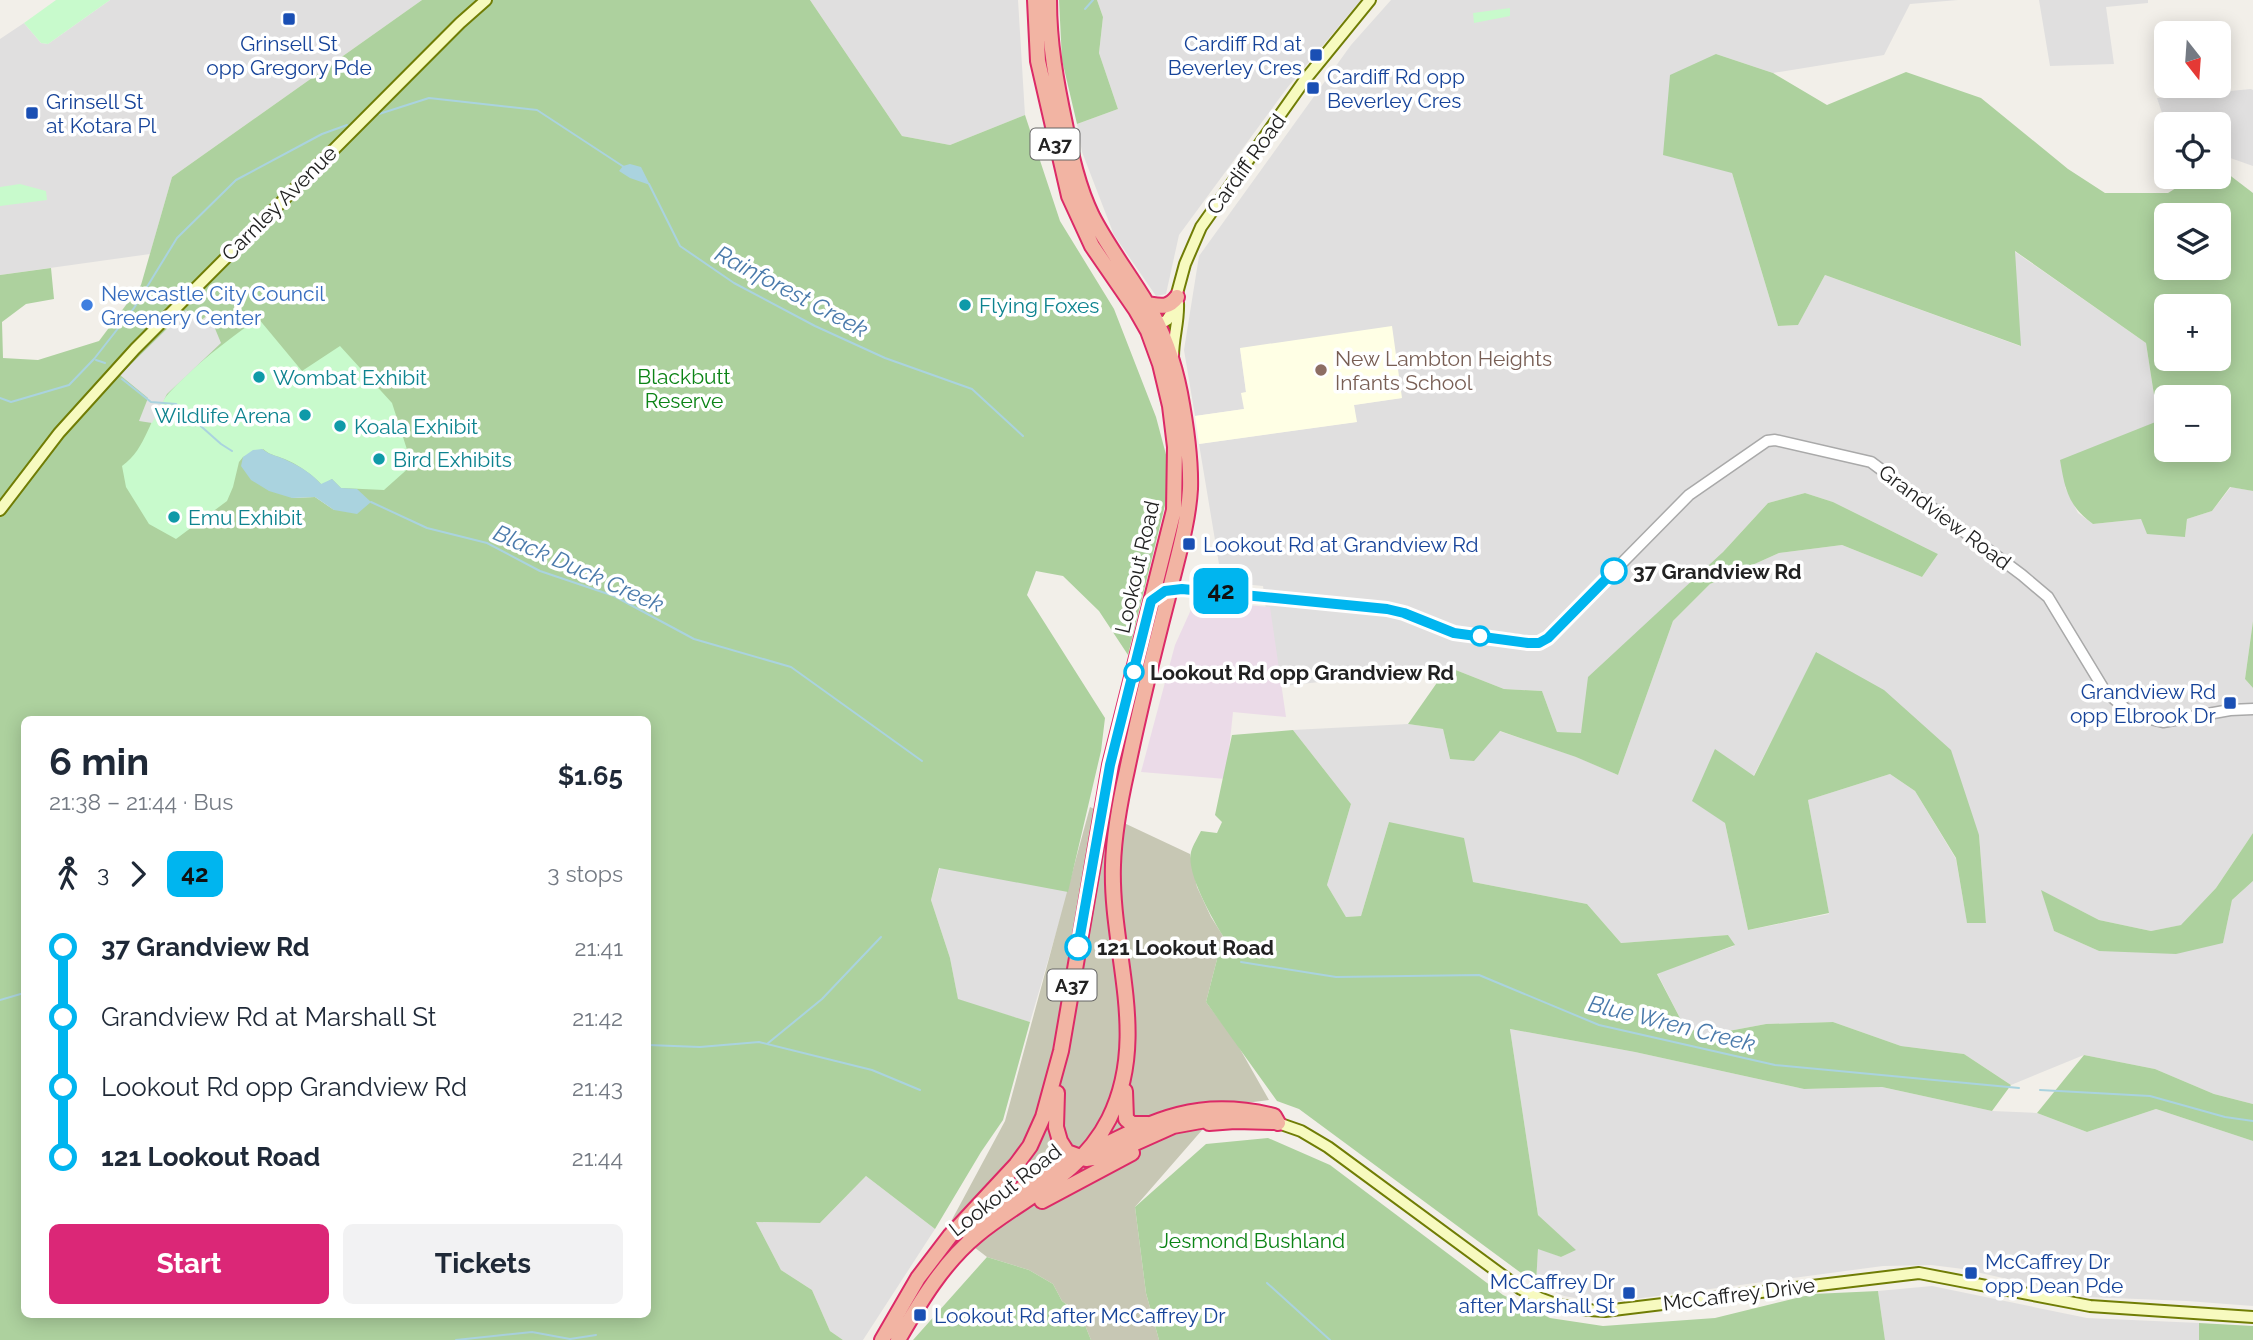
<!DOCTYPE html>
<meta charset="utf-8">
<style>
body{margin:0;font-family:Raleway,sans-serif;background:#f2f2f3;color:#1f2937;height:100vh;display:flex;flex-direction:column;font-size:26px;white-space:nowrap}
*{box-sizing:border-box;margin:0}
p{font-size:23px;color:#747a83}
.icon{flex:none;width:38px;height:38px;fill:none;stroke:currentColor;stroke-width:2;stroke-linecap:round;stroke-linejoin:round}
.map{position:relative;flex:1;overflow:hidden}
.panel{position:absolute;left:21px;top:716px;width:630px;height:602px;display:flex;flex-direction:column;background:#fff;border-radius:10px;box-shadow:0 4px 18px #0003}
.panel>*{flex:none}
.badge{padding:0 14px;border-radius:10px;font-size:24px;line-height:46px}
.needle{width:46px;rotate:163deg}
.controls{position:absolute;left:2154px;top:21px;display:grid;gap:14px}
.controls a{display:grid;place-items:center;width:77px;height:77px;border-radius:10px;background:#fff;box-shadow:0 4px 18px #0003;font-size:35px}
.map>.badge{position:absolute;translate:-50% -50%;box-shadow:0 0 0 4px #fff}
.legs{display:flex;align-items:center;gap:10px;height:77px;padding:0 28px;font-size:23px}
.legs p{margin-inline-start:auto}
.head{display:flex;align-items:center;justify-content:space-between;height:119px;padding:0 28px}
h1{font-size:38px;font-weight:700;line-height:52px}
.action{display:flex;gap:14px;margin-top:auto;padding:14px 28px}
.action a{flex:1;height:80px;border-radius:10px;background:#db2777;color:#fff;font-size:28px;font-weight:700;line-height:80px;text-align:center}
.action a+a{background:#f2f2f3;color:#1f2937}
ul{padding:0 28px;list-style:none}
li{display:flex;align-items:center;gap:24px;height:70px;font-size:26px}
li i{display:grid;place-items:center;width:10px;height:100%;margin:0 9px;background:currentColor}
li i::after{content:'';width:18px;height:18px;margin:-9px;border:5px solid;border-radius:50%;background:#fff}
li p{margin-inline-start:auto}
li:first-child i{background:linear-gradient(#0000 50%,currentColor 0)}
li:last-child i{background:linear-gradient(currentColor 50%,#0000 0)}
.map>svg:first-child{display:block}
.residential{fill:#e0dfdf;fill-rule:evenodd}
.industrial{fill:#ebdbe8}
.education{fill:#ffffe5}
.construction{fill:#c7c7b4}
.forest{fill:#add19e;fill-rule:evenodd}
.park{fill:#c8facc}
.parking{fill:#e2e2e2}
.water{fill:#aad3df}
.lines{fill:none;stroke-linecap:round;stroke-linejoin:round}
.stream{stroke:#aad3df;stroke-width:2}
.tertiary-casing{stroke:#a9a9a9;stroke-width:13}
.secondary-casing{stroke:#707d05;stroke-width:14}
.trunk-casing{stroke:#dc2a67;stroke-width:18}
.tertiary{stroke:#fff;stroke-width:10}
.secondary{stroke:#f7fabf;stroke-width:10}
.trunk{stroke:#f2b4a3;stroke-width:14}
.line-1-casing{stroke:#fff;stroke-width:16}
.line-1{stroke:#00b5ef;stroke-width:10}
.transit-dot{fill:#1a4fb4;stroke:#fff;stroke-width:2.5}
.shop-dot{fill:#3f7fe0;stroke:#fff;stroke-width:2.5}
.culture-dot{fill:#0f9aa8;stroke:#fff;stroke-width:2.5}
.education-dot{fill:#8d6e63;stroke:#fff;stroke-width:2.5}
.stop-1-dot{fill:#fff;stroke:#00b5ef;stroke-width:3.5}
.labels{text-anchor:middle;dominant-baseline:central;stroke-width:7;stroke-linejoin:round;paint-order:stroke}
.shield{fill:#fff;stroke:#646464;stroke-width:2}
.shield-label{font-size:19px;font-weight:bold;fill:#222}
.transit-label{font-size:21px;fill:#164399;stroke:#fff;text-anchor:start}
.street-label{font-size:21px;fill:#222;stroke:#fff}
.shop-label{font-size:21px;fill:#366cbe;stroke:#fff;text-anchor:start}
.culture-label{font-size:21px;fill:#0d838f;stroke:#fff;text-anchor:start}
.education-label{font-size:21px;fill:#785e54;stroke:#fff;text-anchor:start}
.park-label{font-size:21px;fill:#0c8416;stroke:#fff}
.stop-label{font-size:21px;font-weight:bold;fill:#222;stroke:#fff;text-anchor:start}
.water-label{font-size:23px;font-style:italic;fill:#4a7aab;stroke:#fff}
</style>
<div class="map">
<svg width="2253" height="1340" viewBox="0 0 2253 1340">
<rect width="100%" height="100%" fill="#f2efe9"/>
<path class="residential" d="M110,0H422L172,177L150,254L0,275V39L24,23L41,43L48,44Z
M810,0H1018L1025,115L950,145L902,136Z
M1097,0H1361L1287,88L1179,235L1166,294L1156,296L1114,235L1082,152L1077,124L1118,109L1099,53L1103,17Z
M1391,0H1958L1910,4L1884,55L1773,73L1716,54L1732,173L1778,326L1798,325L1825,275L2020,346L2014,251L2146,343L2158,421L2065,487L2078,513L2093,524L2141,519L2185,537L2187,519L2212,511L2231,487L2253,491V621L2245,679L2253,688V833L2216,888L2182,925L2151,931L2099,920L2042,891L2054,931L2099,951L2223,942L2232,900L2253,881V1104L2214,1094L2155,1069L2084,1055L2011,1085L1964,1054L1901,1046L1833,1022L1766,1024L1702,1036L1682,1022L1657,973L1734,946L1728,935L1621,943L1587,904L1473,882L1389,822L1361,916L1346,917L1327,885L1351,804L1293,730L1408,724L1443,729L1450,759L1499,731L1577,757L1618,775L1673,621L1710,584L1779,553L1842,545L1922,577L1938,554L1833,502L1805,493L1768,503L1723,552L1581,733L1557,732L1542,691L1504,689L1448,667L1276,687L1263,586L1222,582L1199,444L1356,422L1354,405L1402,398L1240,348L1246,392L1244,409L1195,416L1184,350L1199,256L1351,45ZM1817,652L1979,835L1986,923L1967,922L1956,859L1915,791L1890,774L1808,800L1829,914L1748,930L1725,823L1716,750L1753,777Z
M2039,0H2148V3L2106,7L2114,64L2050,66Z
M2251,89L2253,90V166L2219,154V124L2166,125L2157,98Z
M940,867L1069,889L1030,1022L958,1000L950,958L931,900Z
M1510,1029L1635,1052L1804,1089L1882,1087L1992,1111L2037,1113L2087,1132L2156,1109L2253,1141V1306L2187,1301L2088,1297L1963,1269L1931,1265L1883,1266L1604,1303L1564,1296L1536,1284L1538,1248L1561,1257L1575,1250L1538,1215Z
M866,1176L935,1229L863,1340H843L830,1331L812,1290L781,1270L756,1222L820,1223Z
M1932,1286L2087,1318L2199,1323V1340H1885L1878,1291Z"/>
<path class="industrial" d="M1199,601L1270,607L1286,717L1233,712L1226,779L1141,772L1175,645L1194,603Z"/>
<path class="education" d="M1392,326L1402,398L1354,405L1357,422L1199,444L1195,416L1244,409L1241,393L1246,392L1240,348Z"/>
<path class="construction" d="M1090,807L1190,854L1197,887L1211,917L1223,936L1206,1002L1236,1042L1269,1100L1223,1106L1135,1207L1146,1293L1159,1340H1091L1081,1315L1062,1301L1053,1284L1029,1270L987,1257L948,1227L1005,1121Z"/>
<path class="forest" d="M422,0H810L902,136L950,145L1025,115L1060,221L1114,309L1156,417L1172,477L1128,655L1099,611L1063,576L1036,571L1027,595L1105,718L1101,751L1068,892L939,868L931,900L950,958L958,999L1030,1022L1003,1120L981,1152L935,1229L866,1176L820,1223L756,1222L781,1270L812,1290L830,1331L843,1340H0V275L51,268L54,299L26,304L2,322L3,358L38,360L99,341L141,285L172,177ZM262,449L334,510L315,497L292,498ZM24,719H648V1314H24Z
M1059,0H1097L1103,17L1099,53L1118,109L1077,124L1062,60Z
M1716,54L1773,73L1827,105L1906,72L1981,98L2068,169L2105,193H2168L2194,177H2219V167L2253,193V491L2230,487L2212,511L2187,519L2185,537L2147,534L2141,519L2093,524C2068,506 2065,489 2060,460L2158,421L2146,343L2015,251L2021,346L1825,275L1798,325L1778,326L1732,173L1663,155L1670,75ZM2219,215V268H2166V215ZM2219,306V359H2166V306ZM2219,397V450H2166V397Z
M1805,493L1833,502L1938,554L1922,577L1842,545L1779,553L1710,584L1673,621L1618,775L1576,757L1500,731L1474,761L1450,759L1443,729L1408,724L1448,667L1504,689L1542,691L1557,732L1581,733L1588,677L1723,552L1768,503Z
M2253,621V688L2245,679Z
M1816,652L1884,690L1951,750L1979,835L1986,923H1967L1956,858L1915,791L1890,774L1808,800L1829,913L1748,930L1725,823L1692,801L1715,749L1754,776Z
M1293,730L1351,804L1327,885L1346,917L1361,916L1389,822L1464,838L1473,882L1587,904L1621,943L1728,935L1735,945L1657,974L1682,1022L1702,1036L1766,1024L1833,1022L1901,1046L1964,1054L2011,1085L1992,1111L1882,1087L1804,1089L1635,1052L1510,1029L1538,1215L1576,1250L1561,1257L1538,1249L1536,1284L1299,1109L1277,1101L1206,1002L1223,936C1212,918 1186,873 1191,852C1193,845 1198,837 1201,831L1217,833L1222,822L1215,815L1232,735Z
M2253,833V881L2232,900L2223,943L2176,954L2099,951L2054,931L2041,890L2099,920L2151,931L2181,925L2216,888Z
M2084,1055L2155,1069L2214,1094L2253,1104V1141L2156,1109L2087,1132L2037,1113Z
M1268,1138L1330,1165L1503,1295L1550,1318L1603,1326L1715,1318L1813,1294L1878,1291L1885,1340H1159L1146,1293L1135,1207L1206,1144Z
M987,1257L1029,1270L1053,1284L1062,1301L1081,1315L1091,1340H913Z
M2199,1323L2253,1326V1340H2199Z"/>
<path class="park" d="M56,0H110L48,44L41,43L24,23Z
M1510,8V16L1474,23L1473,13Z
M20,184L46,191L47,200L0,206V187Z
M258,318L302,371L340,346L392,403L412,465L384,490L341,488L332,479L322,485C313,475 300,466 289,461C279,456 271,456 263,449L243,457L239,462L233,487L227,501L176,539L149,524L126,487L122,466C147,449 150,414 169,393C195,364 227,341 258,318Z"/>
<path class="parking" d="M186,310L199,322L209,314L221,343L167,394L152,423L139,421L148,398L120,375Z"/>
<path class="water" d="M630,164L641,167L650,185L630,178L619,171L623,166Z
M262,449C271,456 279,456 288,461C300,466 313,475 321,484L332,479L341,488L357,489L371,502L357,514L334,510L315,497L292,498L269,491L251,480L241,466L243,457L253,450Z"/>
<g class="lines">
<path class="stream" d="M1085,9L1093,0
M379,114L429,98L537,110L624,167
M649,184L680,246L734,283L815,326L885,358L972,389L1023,436
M96,360L105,363
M122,379L151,402L176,404L221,444L232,451
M0,398L11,402L69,385L94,359L134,308L177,238L236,180L322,134L347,125
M371,502L427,528L487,543L540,571L614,596L694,639L791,667L922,761
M1241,962L1336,977L1479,975L1599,1025L1775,1065L2019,1088
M0,1000L24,993
M767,1044L822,999L881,937
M648,1045L700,1047L759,1042L872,1070L920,1090
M2040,1090L2150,1096L2225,1117L2253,1121
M1267,1283L1330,1340
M456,1340L532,1332L570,1339L596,1335"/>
<defs>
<path id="tertiary" d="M1165,591L1182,589L1215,591L1387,609L1404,613L1454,633L1539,643L1550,636L1689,495L1767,441L1775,440L1871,462L2022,575L2048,597L2105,691L2127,710L2146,718L2163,722L2230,710L2253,709"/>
<path id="secondary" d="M1153,328L1167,320L1172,312L1185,264L1201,227L1304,81L1370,0
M1173,357C1173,338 1179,321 1178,303
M0,510L59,433L135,349L460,23L486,0
M1278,1123L1301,1131L1328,1147L1521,1289C1548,1304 1573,1310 1605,1311L1919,1273L2090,1306L2253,1317"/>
<path id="trunk" d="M1147,304C1160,306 1168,309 1177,297
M1125,1091L1126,1119L1132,1124H1148
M1057,1093L1056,1127L1060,1141L1067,1152L1086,1159L1106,1156L1173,1126L1217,1118
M1209,1123L1235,1121L1273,1122
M1087,1154C1154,1120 1197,1097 1274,1116L1278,1123
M1042,1201L1132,1153
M966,1231L1021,1189L1069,1163
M882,1340L918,1278L950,1236L1016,1165L1030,1146L1043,1117L1061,1051L1110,765L1174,510L1175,447L1170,406L1160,364L1148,331L1136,310L1092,246L1069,196L1038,61L1035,0
M898,1340C920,1302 943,1263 977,1235C1024,1196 1080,1177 1109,1119C1150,1037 1110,951 1113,865C1114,833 1120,801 1127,770C1139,712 1153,655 1168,597C1176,562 1188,525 1190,489C1191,457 1186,425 1180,393C1174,362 1163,331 1147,304C1129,274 1108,247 1092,216C1078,187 1071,155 1065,124C1056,82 1049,43 1049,0"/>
</defs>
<use href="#tertiary" class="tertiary-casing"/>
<use href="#secondary" class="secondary-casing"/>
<use href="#trunk" class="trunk-casing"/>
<use href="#tertiary" class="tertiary"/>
<use href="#secondary" class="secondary"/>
<use href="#trunk" class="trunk"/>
</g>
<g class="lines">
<defs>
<path id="line-1" d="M1078,947L1110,765L1151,601L1165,591L1182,589L1387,609L1404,613L1454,633L1528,643H1539L1548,638L1614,571"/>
</defs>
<use href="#line-1" class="line-1-casing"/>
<use href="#line-1" class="line-1"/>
</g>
<g class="transit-dot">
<rect x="282" y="12" width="14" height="14" rx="3.5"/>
<rect x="1309" y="48" width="14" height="14" rx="3.5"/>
<rect x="1306" y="81" width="14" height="14" rx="3.5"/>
<rect x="25" y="106" width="14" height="14" rx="3.5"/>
<rect x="1182" y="537" width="14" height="14" rx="3.5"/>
<rect x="2223" y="696" width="14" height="14" rx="3.5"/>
<rect x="1964" y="1266" width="14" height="14" rx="3.5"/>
<rect x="1622" y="1286" width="14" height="14" rx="3.5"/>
<rect x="913" y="1308" width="14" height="14" rx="3.5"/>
</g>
<circle class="shop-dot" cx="87" cy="305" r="7"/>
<g class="culture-dot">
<circle cx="965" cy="305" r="7"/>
<circle cx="259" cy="377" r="7"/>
<circle cx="305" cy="415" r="7"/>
<circle cx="340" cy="426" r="7"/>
<circle cx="379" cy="459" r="7"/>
<circle cx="174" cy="517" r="7"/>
</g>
<circle class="education-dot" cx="1321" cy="370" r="7"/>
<g class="stop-1-dot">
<circle cx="1614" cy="571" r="12"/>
<circle cx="1480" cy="636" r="9"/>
<circle cx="1134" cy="672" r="9"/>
<circle cx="1078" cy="947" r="12"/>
</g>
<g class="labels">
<g class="shield">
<rect x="1030.5" y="128.5" width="49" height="31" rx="5"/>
<rect x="1047.5" y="969.5" width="49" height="31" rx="5"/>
</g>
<g class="shield-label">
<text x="1055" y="144">A37</text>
<text x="1072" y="985">A37</text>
</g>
<g class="transit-label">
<text x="289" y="43" text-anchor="middle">Grinsell St<tspan x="289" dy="24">opp Gregory Pde</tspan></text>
<text x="1302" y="43" text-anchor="end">Cardiff Rd at<tspan x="1302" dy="24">Beverley Cres</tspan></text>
<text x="1327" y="76">Cardiff Rd opp<tspan x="1327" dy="24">Beverley Cres</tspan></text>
<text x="46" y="101">Grinsell St<tspan x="46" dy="24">at Kotara Pl</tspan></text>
<text x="1203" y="544">Lookout Rd at Grandview Rd</text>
<text x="2216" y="691" text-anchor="end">Grandview Rd<tspan x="2216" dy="24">opp Elbrook Dr</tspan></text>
<text x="1985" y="1261">McCaffrey Dr<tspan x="1985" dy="24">opp Dean Pde</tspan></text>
<text x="1615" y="1281" text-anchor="end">McCaffrey Dr<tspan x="1615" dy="24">after Marshall St</tspan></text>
<text x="934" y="1315">Lookout Rd after McCaffrey Dr</text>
</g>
<g class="street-label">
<text transform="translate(1246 164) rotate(-54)">Cardiff Road</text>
<text transform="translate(279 203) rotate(-45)">Carnley Avenue</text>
<text transform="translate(1945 517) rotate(37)">Grandview Road</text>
<text transform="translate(1137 567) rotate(-77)">Lookout Road</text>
<text transform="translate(1005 1190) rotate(-38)">Lookout Road</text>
<text transform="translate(1739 1294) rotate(-7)">McCaffrey Drive</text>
</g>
<g class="shop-label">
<text x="101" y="293">Newcastle City Council<tspan x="101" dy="24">Greenery Center</tspan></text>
</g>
<g class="culture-label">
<text x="979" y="305">Flying Foxes</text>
<text x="273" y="377">Wombat Exhibit</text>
<text x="291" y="415" text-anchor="end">Wildlife Arena</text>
<text x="354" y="426">Koala Exhibit</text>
<text x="393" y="459">Bird Exhibits</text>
<text x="188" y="517">Emu Exhibit</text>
</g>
<g class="education-label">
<text x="1335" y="358">New Lambton Heights<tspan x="1335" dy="24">Infants School</tspan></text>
</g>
<g class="park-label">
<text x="684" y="376">Blackbutt<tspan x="684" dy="24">Reserve</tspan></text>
<text x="1252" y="1240">Jesmond Bushland</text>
</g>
<g class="stop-label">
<text x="1633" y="571">37 Grandview Rd</text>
<text x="1150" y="672">Lookout Rd opp Grandview Rd</text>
<text x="1097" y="947">121 Lookout Road</text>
</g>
<g class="water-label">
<text transform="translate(792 291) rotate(28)">Rainforest Creek</text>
<text transform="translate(579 568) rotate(24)">Black Duck Creek</text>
<text transform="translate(1672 1023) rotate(14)">Blue Wren Creek</text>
</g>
</g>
</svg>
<div class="controls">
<a><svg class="needle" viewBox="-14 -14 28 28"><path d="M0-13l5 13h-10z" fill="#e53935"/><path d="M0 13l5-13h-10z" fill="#747a83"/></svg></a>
<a><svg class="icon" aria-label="locate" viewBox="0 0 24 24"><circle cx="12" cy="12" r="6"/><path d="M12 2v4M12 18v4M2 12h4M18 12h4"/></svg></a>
<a><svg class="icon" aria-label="layers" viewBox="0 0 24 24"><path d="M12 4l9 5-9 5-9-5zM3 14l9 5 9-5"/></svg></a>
<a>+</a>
<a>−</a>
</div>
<b class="badge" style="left:1221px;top:591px;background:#00b5ef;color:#111">42</b>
<section class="panel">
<div class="head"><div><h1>6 min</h1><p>21:38 – 21:44 · Bus</p></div><b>$1.65</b></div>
<div class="legs"><svg class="icon" aria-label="walk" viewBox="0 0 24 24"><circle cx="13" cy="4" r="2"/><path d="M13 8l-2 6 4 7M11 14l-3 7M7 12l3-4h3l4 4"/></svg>3<svg class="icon" aria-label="forward" viewBox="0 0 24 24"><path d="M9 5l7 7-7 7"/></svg><b class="badge" style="background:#00b5ef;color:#111">42</b><p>3 stops</p></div>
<ul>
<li><i style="color:#00b5ef"></i><b>37 Grandview Rd</b><p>21:41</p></li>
<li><i style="color:#00b5ef"></i><span>Grandview Rd at Marshall St</span><p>21:42</p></li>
<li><i style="color:#00b5ef"></i><span>Lookout Rd opp Grandview Rd</span><p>21:43</p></li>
<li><i style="color:#00b5ef"></i><b>121 Lookout Road</b><p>21:44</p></li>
</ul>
<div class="action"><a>Start</a><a>Tickets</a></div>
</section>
</div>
